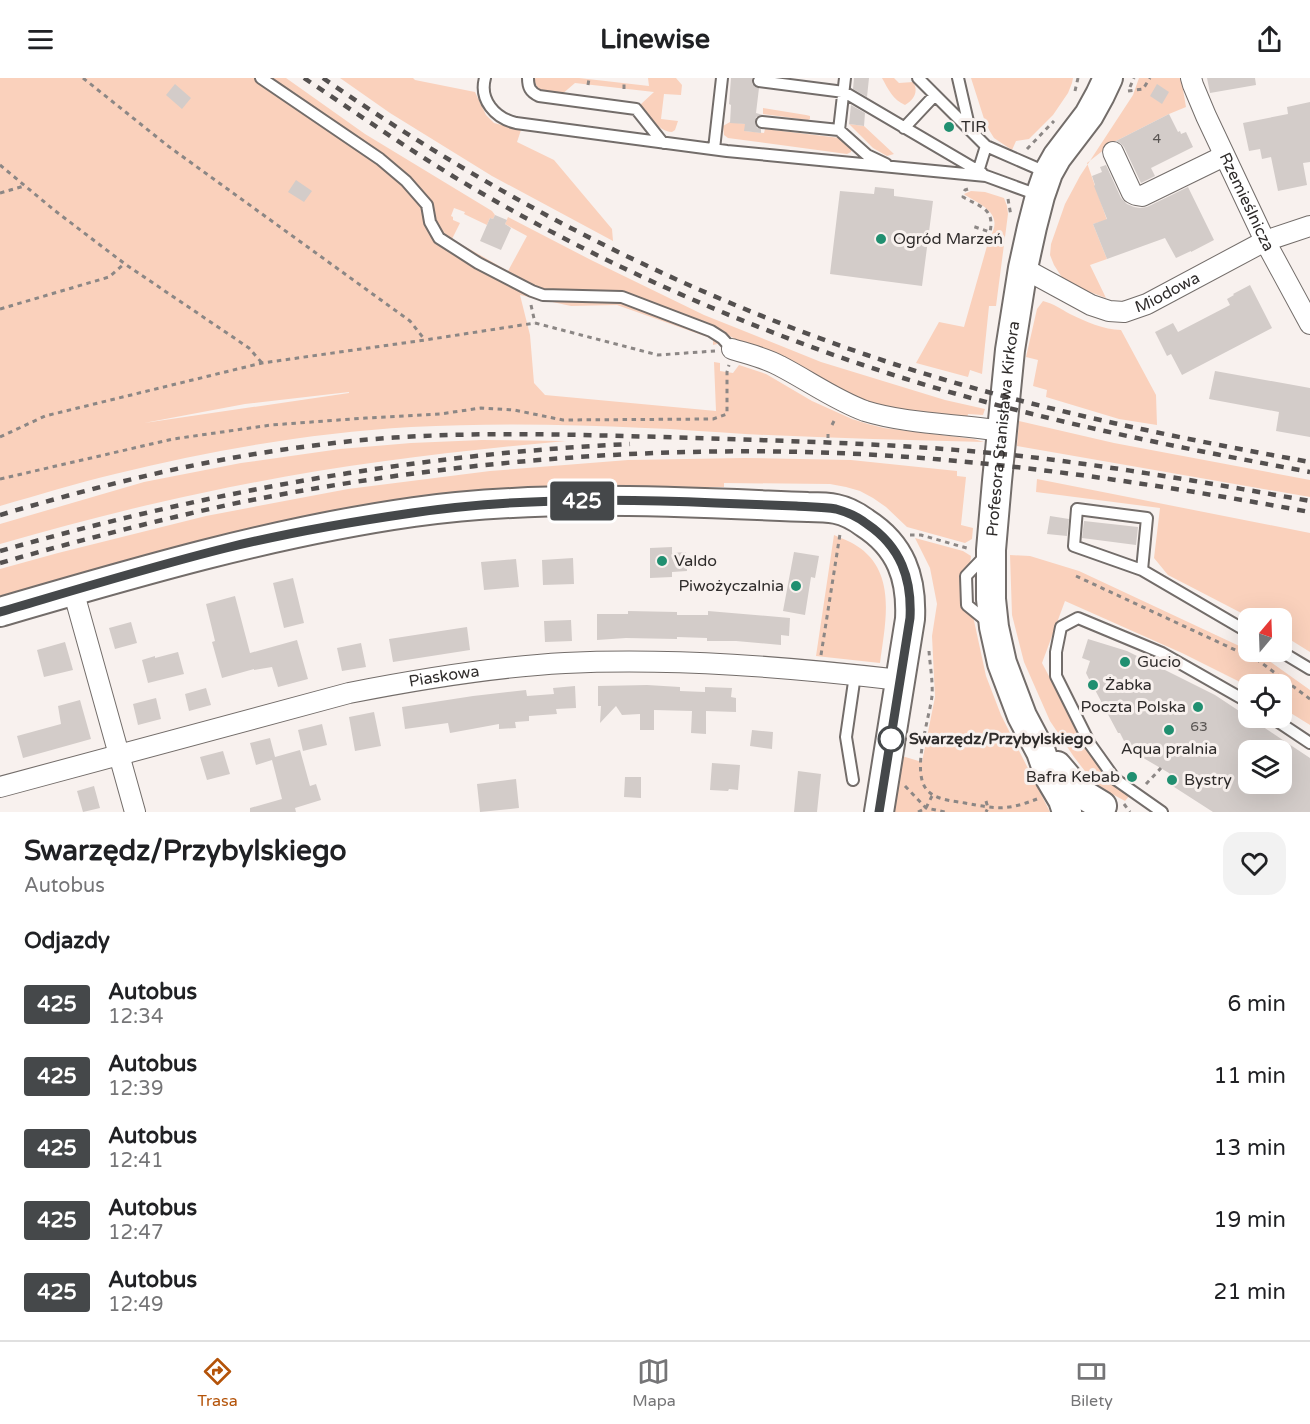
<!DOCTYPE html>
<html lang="pl">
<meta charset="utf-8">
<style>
body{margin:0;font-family:"Varela Round",sans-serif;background:#f2f2f2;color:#202124;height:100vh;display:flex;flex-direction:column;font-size:22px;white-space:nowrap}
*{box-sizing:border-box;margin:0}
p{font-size:20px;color:#757577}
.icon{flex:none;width:33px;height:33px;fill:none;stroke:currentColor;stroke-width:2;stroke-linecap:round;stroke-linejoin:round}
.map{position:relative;height:734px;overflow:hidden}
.details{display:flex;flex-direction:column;background:#fff;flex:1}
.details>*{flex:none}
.badge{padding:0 12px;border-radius:4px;font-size:21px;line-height:39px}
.needle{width:39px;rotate:19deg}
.fabs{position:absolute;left:1238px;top:530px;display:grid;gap:12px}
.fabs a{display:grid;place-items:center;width:54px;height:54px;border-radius:12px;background:#fff;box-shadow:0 6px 24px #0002;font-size:30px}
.map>.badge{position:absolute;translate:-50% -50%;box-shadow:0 0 0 3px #fff}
h2{padding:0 24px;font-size:22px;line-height:54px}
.round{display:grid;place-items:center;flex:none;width:63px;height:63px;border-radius:18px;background:#f2f2f2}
.headline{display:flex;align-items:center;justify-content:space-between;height:102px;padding:0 24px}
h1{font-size:28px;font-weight:700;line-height:45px}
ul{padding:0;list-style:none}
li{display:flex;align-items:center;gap:18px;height:72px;padding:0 24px}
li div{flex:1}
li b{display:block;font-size:22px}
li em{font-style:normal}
li .badge{min-width:66px;font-weight:700;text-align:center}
header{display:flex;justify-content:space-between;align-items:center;height:78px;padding:0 24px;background:#fff;font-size:27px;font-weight:700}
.tab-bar{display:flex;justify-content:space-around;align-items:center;height:84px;border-top:2px solid #e0e0e0;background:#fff;font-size:16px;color:#757577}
.tab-bar a{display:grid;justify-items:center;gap:3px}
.tab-bar .on{color:#b45309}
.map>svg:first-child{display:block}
.green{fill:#fad1bc;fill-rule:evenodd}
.building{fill:#d3ccc9;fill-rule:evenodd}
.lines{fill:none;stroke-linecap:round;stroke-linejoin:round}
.lane-casing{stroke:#736d6a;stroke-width:14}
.street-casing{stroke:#736d6a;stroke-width:22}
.secondary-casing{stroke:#736d6a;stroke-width:32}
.path{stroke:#8c8785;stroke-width:3;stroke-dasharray:4.5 4.5;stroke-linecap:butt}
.lane{stroke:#fff;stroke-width:10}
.street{stroke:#fff;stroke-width:20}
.secondary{stroke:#fff;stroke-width:28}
.rail{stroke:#54504f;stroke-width:4.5;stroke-dasharray:8 8;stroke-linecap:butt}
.line-casing{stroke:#fff;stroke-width:14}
.line{stroke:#45484a;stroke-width:9}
.poi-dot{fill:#208f70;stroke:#f8f1ee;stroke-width:2}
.stop-dot{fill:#fff;stroke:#45484a;stroke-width:3}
.labels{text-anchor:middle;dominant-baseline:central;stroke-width:6;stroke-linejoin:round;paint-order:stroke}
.number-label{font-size:14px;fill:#585452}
.poi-label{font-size:16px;fill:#2f2c2b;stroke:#f8f1ee;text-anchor:start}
.street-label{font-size:16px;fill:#2f2c2b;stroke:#f8f1ee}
.stop-label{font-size:16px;font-weight:bold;fill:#2f2c2b;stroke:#f8f1ee;text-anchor:start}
</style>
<header><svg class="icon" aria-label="menu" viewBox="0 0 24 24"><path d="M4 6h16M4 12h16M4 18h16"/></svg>Linewise<svg class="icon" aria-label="share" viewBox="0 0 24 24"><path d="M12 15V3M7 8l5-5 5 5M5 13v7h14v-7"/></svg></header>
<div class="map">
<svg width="1310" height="734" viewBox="0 0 1310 734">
<rect width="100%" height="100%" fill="#f8f1ee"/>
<path class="green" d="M0,0H286L365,56L492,133L495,137L493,141L490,140L487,147L464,136L465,134L454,130L451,138L453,139V142L460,145L452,161L508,193L527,158L505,146L508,139L591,182L704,237L821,284L945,322L985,331L983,337L968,336L967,341L877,330L745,267L716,250L721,265L713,267V261L617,227L571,228L520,217L530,257L534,305L545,317L716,333L714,284L720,285V293L733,295L739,287L766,296L812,323L852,341L868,346L884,350L974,361L984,364C904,362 824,360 745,356C711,354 678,351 645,350C567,346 489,345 411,349C311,355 212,372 115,396C77,405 38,417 0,428ZM349,314V315L144,345L245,326Z
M340,0H413L415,2L475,14L486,37L494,45L521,52L517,64L554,82L612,151L613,163L492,98L390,35Z
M534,0H579L649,8L648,0H676L682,7L681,17L664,16L661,41L678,43L675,52L672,54C657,53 649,37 640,27L654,14L575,5L561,17C548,15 536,15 534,0Z
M882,0H894L899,5L913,4C919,13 914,22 905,27C893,22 888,11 882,0Z
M971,0H1073L1072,5L1068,15L1053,37L1029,61L1016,63L1012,72L994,60L986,47Z
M1139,0H1181L1186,29L1169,36L1114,64L1087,85L1107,142L1093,146L1107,181L1090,187L1106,220L1079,210L1063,201L1054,187L1050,177L1051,166L1065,126L1080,98L1133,17Z
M763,30L806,37L810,38V41L808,42L763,36Z
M730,44L745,46V53L764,55L765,51L840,60L852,70L851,74L847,76L728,60L724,57L723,48Z
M849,46L864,48L894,76L887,78L873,70Z
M971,113L985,114L1004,120L1007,128L1008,136L996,228H989L982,296L970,292L968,299L916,285L939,244L964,249L989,161C1005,136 983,128 965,117L964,116Z
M1043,223C1054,226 1061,231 1070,236C1085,243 1104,252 1121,252L1156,317L1157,347L1119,341L1046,319L1047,312L1033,308L1038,282L1026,279L1037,231Z
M1019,343L1114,365L1310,402V419L1017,368Z
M482,362L566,363C444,374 322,389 202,415C134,429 67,447 0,466V446L144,404L241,385L340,371L411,365Z
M744,380L851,382L957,393V398L966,399L961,447L973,450L972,461L965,465L907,449L886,429L873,420L860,413L846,409L830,406L724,405V409H709V417L579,415L0,525V491L58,475L206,438L348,411L490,393L628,382Z
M1037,401L1310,455V574L1281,556V540H1251L1168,497L1154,480L1160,430L1036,414Z
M834,457C843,461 852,464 860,470C897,497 885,546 880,585L816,578Z
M915,460L963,473L971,478L970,487L961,495L966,529L973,538L986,598L1001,637L1050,734H891L902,678L922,684L935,619L932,558L937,526L930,490Z
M1010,477L1030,478L1079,493L1265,580L1310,612V647L1281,629V606H1248V608L1182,575L1065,523L1042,585L1079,655L1130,717L1125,723L1114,717L1098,710L1074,679L1050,643L1024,584L1012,537Z"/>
<path class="building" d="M731,0H752V6L759,10L756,35L763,37L756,39L755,44L757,50L761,51V55L744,53L745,46L730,45L731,27L729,26Z
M854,0H869L867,19L853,11Z
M1207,0H1255L1256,7L1210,15Z
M175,6L191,20L182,31L166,17Z
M1157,6L1169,14L1162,26L1150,18Z
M1310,24V84L1303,85L1307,107L1278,113L1271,79L1262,81L1260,71L1249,73L1243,45L1288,36L1287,29Z
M851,27L865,35L864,48L849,46Z
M1169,36L1178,54L1180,53L1181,56L1186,54L1193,69L1151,90L1155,98L1141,105L1124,69L1120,65L1116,63Z
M1106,87L1121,120L1127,126L1134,129L1140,130L1147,129L1188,109L1214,162L1191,174V173L1176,180L1165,160L1107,181L1093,146L1107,141L1094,108L1095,107L1092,98L1102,94L1100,89Z
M296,102L312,113L304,124L288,114Z
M875,109L894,111V118L933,123L922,208L830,196L840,113L874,116Z
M495,137L507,142L505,146L511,150L501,172L480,163L490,140L493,141Z
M1250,207L1272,250L1182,297L1171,276L1167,278L1155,254L1173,245L1178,254L1230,227L1227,221L1234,217L1233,216Z
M1215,293L1310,310V359L1276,353L1279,334L1209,321Z
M1050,438L1069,441L1067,458L1047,456Z
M1084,443L1138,449L1136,467L1082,460Z
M672,469V475L686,474L687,493L672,494V499L650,500V470Z
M794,474L819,478L815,500L811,499L805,537L783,533Z
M573,480L574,506L543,507L542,482Z
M516,481L519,509L484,512L481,484Z
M293,500L304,545L284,550L273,505Z
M235,518L250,575L297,562L308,601L278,609L272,589L254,592V591L222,600L212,564L215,563L206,526Z
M628,533L677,534V537H708V533L790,540L789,558L781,557V567L736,563H707V560L677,559V561L626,560L597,562V536H628Z
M571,542L572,563L545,564L544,543Z
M131,544L137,565L115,571L109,550Z
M467,549L470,572L393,584L389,561Z
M1088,561L1127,573L1215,617L1310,680V734H1213L1171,707L1169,695L1128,671L1120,655H1118L1094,610L1090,609L1091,605L1086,595L1090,583L1082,580ZM1248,672H1281V705H1248Z
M65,564L73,592L44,599L37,572Z
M361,565L366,589L342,593L337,570Z
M178,574L184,596L148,605L142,582L155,578V580Z
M647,607L680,609V613L705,614V609L732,610L731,619L736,620V634L706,633V656L691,655L692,633L654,632V652H640V636L622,637L616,628L600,645L601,628H598V608Z
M575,608L576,630L556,631L557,636L529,638V643L515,644L516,650L499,651V646L450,655L448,645L405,651L402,629L473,618L526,612L527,618L554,616L553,610Z
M206,610L211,627L189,633L185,616Z
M156,620L161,641L138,647L133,626Z
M80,622L91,661L23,680L17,658L61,646L58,628Z
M374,634L381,668L355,673L349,639Z
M322,646L327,667L303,673L298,652Z
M752,652L773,654L772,671L750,668Z
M270,660L275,679L300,672L310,708L316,706L321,722L295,730L296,734H250V730L282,721L272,682L256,687L250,665Z
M223,673L230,696L207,702L200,679Z
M712,685L740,687L738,712L729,711L728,713L710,712Z
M798,693L821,696L817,734H794Z
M625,699H641V720L624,719Z
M516,701L519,730L480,734L477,706Z
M94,708L100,730L83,734L77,713Z"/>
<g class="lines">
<defs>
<path id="lane" d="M261,0L380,81L406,103L427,127L430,144L439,160L478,185L532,213L543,217L622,219L711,253L722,260L732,271
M485,0C479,22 495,40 516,45L727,73L986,98L1038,117
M528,0C528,9 530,14 539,18L636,31L663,65
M845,0L839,52L867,77L886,86
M918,0L986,68L1048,95
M958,0L970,52
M759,3L844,14L982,95
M762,44L839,52
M904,50L935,17
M714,71L722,0
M977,97L986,68
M987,476L966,498L967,527L988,544
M1142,492L1147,440L1077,431L1074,468L1142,492L1248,554
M1280,573L1310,591
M1271,639L1310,665
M853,702L846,659L855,597
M1162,734L1115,701L1090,666L1056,598V574L1061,549L1078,540L1162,575L1248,624"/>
<g id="street">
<path id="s1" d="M1191,0L1193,7L1206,38L1265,163L1310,246"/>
<path d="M1113,74L1132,115L1136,117L1142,118L1224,78"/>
<path id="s2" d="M1023,190L1091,227L1109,233L1124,234L1147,226L1265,163L1310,148"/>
<path d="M732,271C748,276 766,280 780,288C809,303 835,322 865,333C907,346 958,346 1001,353"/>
<path d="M73,512L135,734"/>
<path id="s3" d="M0,709L349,615C420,601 492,589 565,585C677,580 789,589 900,602"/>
</g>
<g id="secondary">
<path d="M0,534C137,494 273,454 414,434C545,416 677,424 808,429C817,429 827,429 836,431C846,433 857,439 865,445C901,468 912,500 910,541L879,734"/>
<path d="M1057,688L1079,714L1102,728"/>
<path id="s4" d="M1067,734L1063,722L1050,700L1041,674L1022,638L1002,585L994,549L991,521V472L997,403L1010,272L1023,190L1032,149L1040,118L1048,95L1057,79L1089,37L1100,17L1108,0"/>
</g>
</defs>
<use href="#lane" class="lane-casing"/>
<use href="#street" class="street-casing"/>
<use href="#secondary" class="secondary-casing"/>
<path class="path" d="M83,0L168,68L410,243L425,262
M588,7L589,1
M1130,9L1134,0
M624,11V5
M1075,13L1078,0
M1128,13L1143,11L1150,0
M1027,71L1054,43
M0,87L54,132L125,186L249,270L262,285
M968,111L965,112L963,119C980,129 995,130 990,154L972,148
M0,115L24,108
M1008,121L1011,138
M531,227L535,245
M0,231L109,199L124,186
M832,347L836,339
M0,359L45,338L262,285L425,262L535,245L658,277L715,273
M828,360V356
M0,401L173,361L271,347L366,340L440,336L481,330L514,332L563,342L713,341L727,336V294L729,287
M910,457H921L970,471
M1076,498L1259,583L1310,621
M929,573C930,588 933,603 932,618C929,642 911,694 927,712C936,722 953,723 965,725C997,731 1006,733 1037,721
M821,577L840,456
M1146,706L1161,690
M905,708L926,730L945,734
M986,723L988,730L986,734
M1124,726L1130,734
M918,734L926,730L932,718"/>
<use href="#lane" class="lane"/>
<use href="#street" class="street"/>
<use href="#secondary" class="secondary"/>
<path class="rail" d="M304,0C353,33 401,66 451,97C580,175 720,239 863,287C1008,336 1159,366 1310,394
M323,0C492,117 671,210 867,277C1010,326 1161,357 1310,384
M0,437C104,406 209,380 318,367C432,352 547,356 663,359C782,363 902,365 1021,378C1118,389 1214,406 1310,423
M0,473C206,414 416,376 630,366
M0,485C77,463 154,443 232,426C438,384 651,366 861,376C1013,384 1161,407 1310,434"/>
</g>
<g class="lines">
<defs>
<path id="line" d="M0,534C75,512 150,489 226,470C287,455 350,444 412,435C512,420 615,420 716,425C743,426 769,427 796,428C809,429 823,429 836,431C847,434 858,439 867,446C901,469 912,501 910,540L879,734"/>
</defs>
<use href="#line" class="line-casing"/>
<use href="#line" class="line"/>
</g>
<g class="poi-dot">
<circle cx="949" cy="49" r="6"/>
<circle cx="881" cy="161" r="6"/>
<circle cx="662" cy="483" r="6"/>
<circle cx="796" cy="508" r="6"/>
<circle cx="1125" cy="584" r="6"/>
<circle cx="1093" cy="607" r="6"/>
<circle cx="1198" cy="629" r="6"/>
<circle cx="1169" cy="652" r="6"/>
<circle cx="1132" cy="699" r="6"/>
<circle cx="1172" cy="702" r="6"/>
</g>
<circle class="stop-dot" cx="891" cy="661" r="12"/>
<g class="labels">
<g class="number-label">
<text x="1157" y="60">4</text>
<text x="1199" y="648">63</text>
</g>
<g class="poi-label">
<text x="961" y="49">TIR</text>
<text x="893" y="161">Ogród Marzeń</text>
<text x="674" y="483">Valdo</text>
<text x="784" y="508" text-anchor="end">Piwożyczalnia</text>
<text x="1137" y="584">Gucio</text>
<text x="1105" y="607">Żabka</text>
<text x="1186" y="629" text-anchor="end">Poczta Polska</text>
<text x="1169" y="671" text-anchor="middle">Aqua pralnia</text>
<text x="1120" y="699" text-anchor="end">Bafra Kebab</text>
<text x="1184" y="702">Bystry</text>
</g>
<g class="street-label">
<text stroke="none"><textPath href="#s1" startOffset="136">Rzemieślnicza</textPath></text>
<text stroke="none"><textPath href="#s2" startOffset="159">Miodowa</textPath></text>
<text stroke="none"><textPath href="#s4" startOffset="399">Profesora Stanisława Kirkora</textPath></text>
<text stroke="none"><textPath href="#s3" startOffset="458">Piaskowa</textPath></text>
</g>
<g class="stop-label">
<text x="909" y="661">Swarzędz/Przybylskiego</text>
</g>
</g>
</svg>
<div class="fabs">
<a><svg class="needle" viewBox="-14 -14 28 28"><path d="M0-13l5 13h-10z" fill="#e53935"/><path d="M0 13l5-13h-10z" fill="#757577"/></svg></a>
<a><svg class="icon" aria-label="locate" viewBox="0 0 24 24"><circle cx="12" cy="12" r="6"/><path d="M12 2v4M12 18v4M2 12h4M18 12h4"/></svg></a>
<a><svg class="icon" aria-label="layers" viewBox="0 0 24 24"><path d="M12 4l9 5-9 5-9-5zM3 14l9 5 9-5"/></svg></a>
</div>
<b class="badge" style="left:582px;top:423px;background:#45484a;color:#fff">425</b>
</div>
<section class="details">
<div class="headline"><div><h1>Swarzędz/Przybylskiego</h1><p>Autobus</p></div><a class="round"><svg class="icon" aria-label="heart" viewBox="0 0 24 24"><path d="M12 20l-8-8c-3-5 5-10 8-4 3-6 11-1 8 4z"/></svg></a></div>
<h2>Odjazdy</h2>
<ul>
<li><span class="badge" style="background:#45484a;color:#fff">425</span><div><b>Autobus</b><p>12:34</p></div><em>6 min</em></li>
<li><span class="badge" style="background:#45484a;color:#fff">425</span><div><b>Autobus</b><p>12:39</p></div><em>11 min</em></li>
<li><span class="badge" style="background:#45484a;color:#fff">425</span><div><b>Autobus</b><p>12:41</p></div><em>13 min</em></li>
<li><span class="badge" style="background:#45484a;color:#fff">425</span><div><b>Autobus</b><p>12:47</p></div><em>19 min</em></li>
<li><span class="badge" style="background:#45484a;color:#fff">425</span><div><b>Autobus</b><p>12:49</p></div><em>21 min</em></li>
</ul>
</section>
<nav class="tab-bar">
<a class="on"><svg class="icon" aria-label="directions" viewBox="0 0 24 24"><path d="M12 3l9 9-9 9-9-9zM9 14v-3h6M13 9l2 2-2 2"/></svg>Trasa</a>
<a><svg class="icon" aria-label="map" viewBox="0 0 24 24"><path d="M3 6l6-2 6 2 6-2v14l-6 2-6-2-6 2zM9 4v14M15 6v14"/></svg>Mapa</a>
<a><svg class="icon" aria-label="tickets" viewBox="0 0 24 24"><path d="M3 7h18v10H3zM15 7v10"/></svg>Bilety</a>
</nav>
